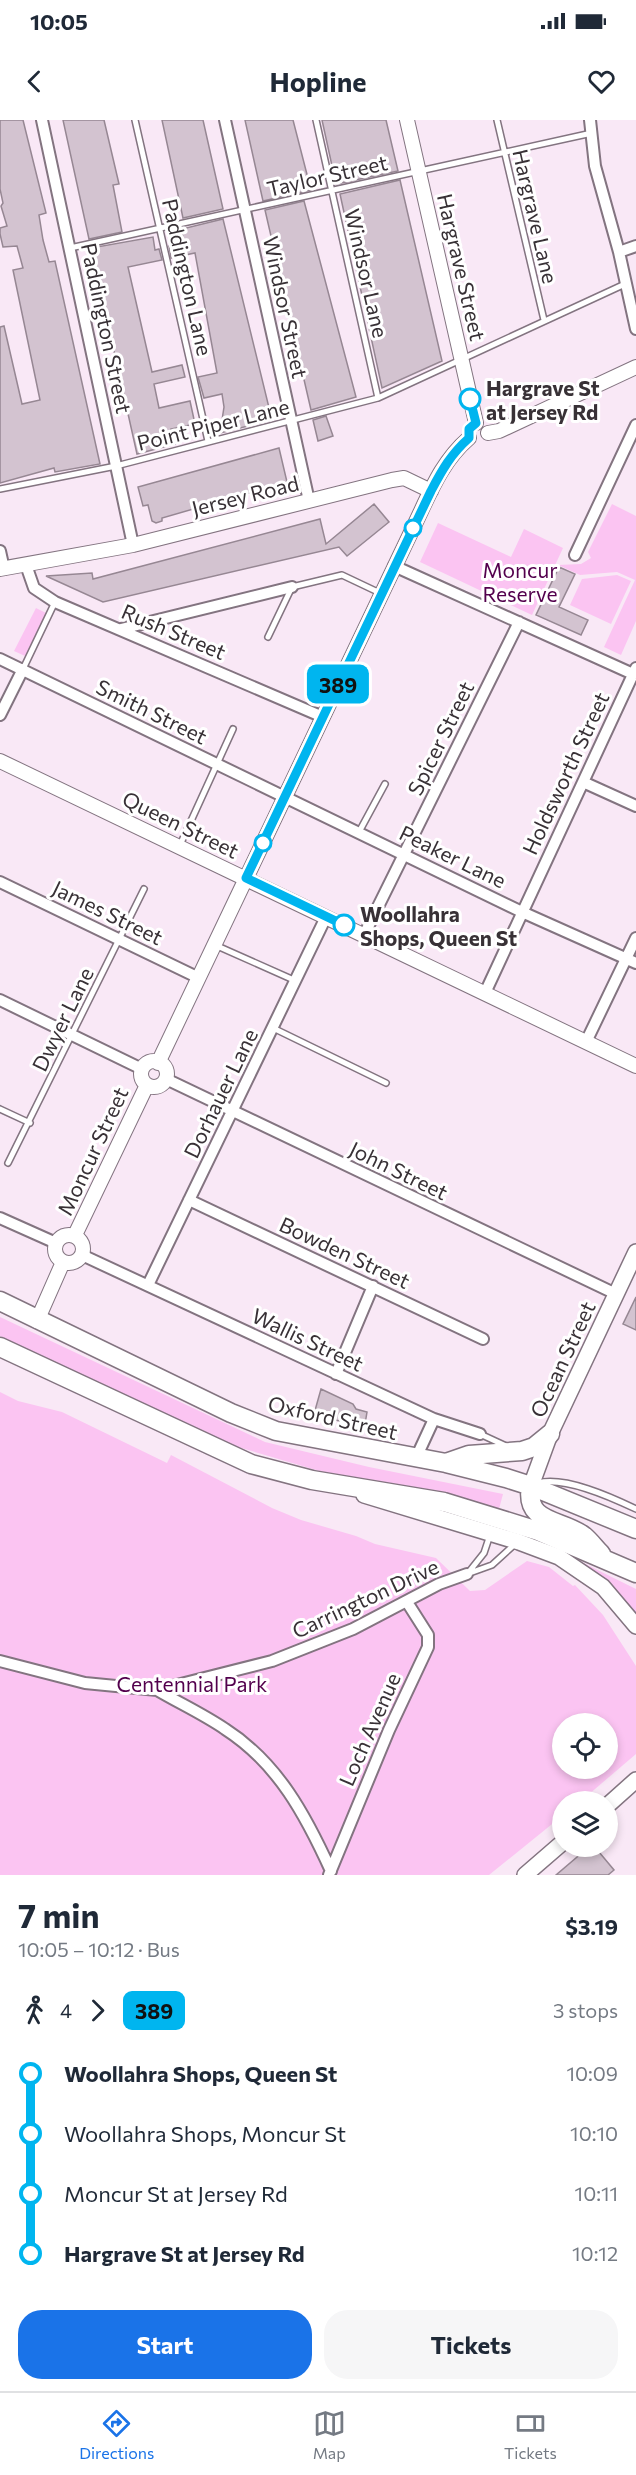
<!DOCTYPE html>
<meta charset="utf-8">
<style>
body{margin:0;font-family:Commissioner,sans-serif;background:#f6f6f7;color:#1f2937;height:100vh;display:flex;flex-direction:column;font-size:22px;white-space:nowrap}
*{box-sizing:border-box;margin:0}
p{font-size:20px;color:#747a83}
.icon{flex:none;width:33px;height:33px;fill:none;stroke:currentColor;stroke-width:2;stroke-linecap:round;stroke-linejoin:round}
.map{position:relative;height:1755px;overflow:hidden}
.sheet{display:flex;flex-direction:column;background:#fff;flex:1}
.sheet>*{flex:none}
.badge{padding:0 12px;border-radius:9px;font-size:21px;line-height:39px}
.controls{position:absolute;left:552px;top:1593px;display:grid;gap:12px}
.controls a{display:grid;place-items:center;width:66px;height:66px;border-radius:50%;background:#fff;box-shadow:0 3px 9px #0003;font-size:30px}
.map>.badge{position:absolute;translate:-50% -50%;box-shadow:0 0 0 3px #fff}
.legs{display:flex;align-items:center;gap:9px;height:66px;padding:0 18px;font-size:20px}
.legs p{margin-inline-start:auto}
.overview{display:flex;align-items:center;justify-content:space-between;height:102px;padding:0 18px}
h1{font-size:33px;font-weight:700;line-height:45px}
.primary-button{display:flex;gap:12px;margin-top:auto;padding:12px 18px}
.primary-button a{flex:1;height:69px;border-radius:24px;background:#1a73e8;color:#fff;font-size:24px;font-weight:700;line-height:69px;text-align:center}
.primary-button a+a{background:#f6f6f7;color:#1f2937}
ul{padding:0 18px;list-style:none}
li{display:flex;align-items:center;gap:21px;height:60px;font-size:22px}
li i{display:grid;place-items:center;width:9px;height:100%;margin:0 8px;background:currentColor}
li i::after{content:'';width:15px;height:15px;margin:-8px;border:4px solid;border-radius:50%;background:#fff}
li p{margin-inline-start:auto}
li:first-child i{background:linear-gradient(#0000 50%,currentColor 0)}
li:last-child i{background:linear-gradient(currentColor 50%,#0000 0)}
.status{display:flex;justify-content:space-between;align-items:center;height:42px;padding:0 30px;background:#fff;direction:ltr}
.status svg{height:16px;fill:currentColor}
header{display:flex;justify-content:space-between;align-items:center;height:78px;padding:0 18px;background:#fff;font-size:27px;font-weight:700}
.tab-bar{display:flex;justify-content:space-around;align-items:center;height:84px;border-top:2px solid #e0e1e3;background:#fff;font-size:16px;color:#747a83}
.tab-bar a{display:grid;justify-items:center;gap:3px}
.tab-bar .current{color:#1a73e8}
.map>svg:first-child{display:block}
.green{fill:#fbc4f2;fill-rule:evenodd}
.building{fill:#d3c3d0;stroke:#968793;stroke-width:1.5}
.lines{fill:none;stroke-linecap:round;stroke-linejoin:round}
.service-casing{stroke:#837480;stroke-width:8}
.minor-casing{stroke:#837480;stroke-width:14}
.tertiary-casing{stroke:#837480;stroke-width:16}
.secondary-casing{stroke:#837480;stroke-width:18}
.primary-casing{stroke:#837480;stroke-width:21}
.service{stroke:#fff;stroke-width:5}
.minor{stroke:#fff;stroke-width:10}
.tertiary{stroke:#fff;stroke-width:14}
.secondary{stroke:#fff;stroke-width:15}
.primary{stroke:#fff;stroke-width:18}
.line-1-casing{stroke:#fff;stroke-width:14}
.line-1{stroke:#00b5ef;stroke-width:9}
.stop-1-dot{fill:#fff;stroke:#00b5ef;stroke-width:3}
.labels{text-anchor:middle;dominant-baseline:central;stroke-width:6;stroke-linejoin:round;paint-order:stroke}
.street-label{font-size:21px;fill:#383136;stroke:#fff}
.stop-label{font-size:21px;font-weight:bold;fill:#383136;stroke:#fff;text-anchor:start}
.park-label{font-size:21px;fill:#53004d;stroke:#fff}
</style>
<div class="status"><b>10:05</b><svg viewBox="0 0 49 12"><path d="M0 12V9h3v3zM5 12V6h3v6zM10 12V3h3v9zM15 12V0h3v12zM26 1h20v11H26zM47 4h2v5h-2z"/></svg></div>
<header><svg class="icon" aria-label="back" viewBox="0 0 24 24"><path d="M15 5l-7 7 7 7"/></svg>Hopline<svg class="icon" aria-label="heart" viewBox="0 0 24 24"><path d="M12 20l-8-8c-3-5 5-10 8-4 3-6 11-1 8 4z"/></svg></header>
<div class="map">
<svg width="636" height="1755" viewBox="0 0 636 1755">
<rect width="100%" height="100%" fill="#f9e8f6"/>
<path class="green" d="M612,384L636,396V501L621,535L604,527L635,460L617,452L580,455L558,445L581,444L591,438L588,432Z
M438,403L511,437L524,409L563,428L532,495L420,442Z
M617,455L631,461L611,504L570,485L582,459Z
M36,488L46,493L25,536L14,531Z
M0,1197L265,1322L369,1347L503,1374L499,1389L326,1353L221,1322L0,1216Z
M0,1272L18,1281L62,1292L167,1343L171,1335L272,1388L301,1400L356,1416L375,1424L436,1438L470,1471L485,1470L527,1441L549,1447L573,1466L575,1465L603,1495L636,1546V1634L581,1681L562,1682V1696L489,1755H0ZM562,1604H608V1648H562Z
M555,1429L636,1469V1498C614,1467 586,1449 555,1429Z"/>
<path class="building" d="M0,0H23L46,93L39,95L43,120L49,142L55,141L100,344L55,352L54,348L0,363V207L4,206L22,284L40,280L13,150L23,148L17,126L3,127L0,114V108L7,106L1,86L3,83L0,69Z
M63,0H104L119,64L113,65L122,112L89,119Z
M162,0H203L223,89L183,98Z
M245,0H293L311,70L263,81Z
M322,0H386L398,51L336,64Z
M400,60L442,241L382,268L340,74Z
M304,81L356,277L311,290L265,90Z
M223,99L272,300L220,313L224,287L222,274L204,278L198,257L217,253L195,133L171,138L169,126L184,123L182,113L186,112V108Z
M153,117L155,130L159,129L162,140L128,147L152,252L182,245L185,257L154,264L159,288L190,281L195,304L171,309L175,324L137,334L91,128Z
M326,296L333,316L318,321L313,300Z
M279,328L287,362L162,398V401L156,403L152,401L148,385L143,386L138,367Z
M374,384L389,402L347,436L339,427L103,482L46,456L92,453L93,459L320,399L326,424Z
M559,447L575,454L559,487L588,500L581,515L536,495Z
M636,1177V1210L623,1204Z
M321,1269L353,1284L356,1289L367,1292L365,1304L344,1299L343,1302L314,1294Z
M590,1726H594L614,1750L608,1755H556Z"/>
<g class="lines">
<defs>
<path id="service" d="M135,0L208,321
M316,0L378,278
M497,0L544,200
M70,128L592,13
M0,369L116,346L378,278L625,164
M268,517L292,467L342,455L380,473
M23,549L55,482
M359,712L385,664
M180,725L233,609
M215,825L296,861
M273,908L386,963
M0,989L30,1003
M8,1043L144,769
M480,1314L506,1326
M538,1363C565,1356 611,1377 636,1389
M468,1453L484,1433L490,1415
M467,1454L492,1445L515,1424"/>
<path id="minor" d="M42,0L133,425
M225,0L309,381
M590,0L595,46L619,132L636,209
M619,132L636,126
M0,431L4,449
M575,435L636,305
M26,445L34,468L55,482L323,597
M394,446L633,554
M121,509L292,467
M0,539L522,792L636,843
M0,595L23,549
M583,662L636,686
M0,762L199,858
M364,815L519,502
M485,873L636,548
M0,880L142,949
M586,922L636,818
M166,959L616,1174
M189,1080L483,1219
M0,1098L56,1123
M82,1135L434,1299L480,1314
M148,1165L326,797
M336,1254L373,1166
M416,1338L434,1299
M0,1541L85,1563L157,1570L272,1541L353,1509L439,1464L467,1454
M157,1570C179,1583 203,1594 225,1609C278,1643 306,1696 331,1751
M329,1755L389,1610L428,1527V1515L407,1482"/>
<path id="tertiary" d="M407,0L476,303
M488,313L499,311L636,247
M0,449L133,425L392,360L404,358L431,371
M0,641L636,946
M141 954a13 13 0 1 1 26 0a13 13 0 1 1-26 0Z
M158,943L414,406C430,373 441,342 469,318
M55 1129a14 14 0 1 1 28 0a14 14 0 1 1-28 0Z
M75,1115L147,965
M37,1201L63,1142"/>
<path id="secondary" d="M531,1366L550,1314L636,1132
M364,1375L519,1422L559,1437L603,1467L636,1506
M608,1685L636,1660
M525,1755L562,1723"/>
<path id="primary" d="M0,1181L231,1293L276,1311L446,1343L506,1358L531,1366L636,1409
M0,1227L251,1344L312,1360L444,1382L538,1411L636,1453
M446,1343L469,1335L522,1331L534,1327L550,1314
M531,1366C524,1404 562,1399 584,1416C590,1421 595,1428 601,1434"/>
</defs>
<use href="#service" class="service-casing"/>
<use href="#minor" class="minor-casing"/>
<use href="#tertiary" class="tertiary-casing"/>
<use href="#secondary" class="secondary-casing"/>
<use href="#primary" class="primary-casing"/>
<use href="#service" class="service"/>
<use href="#minor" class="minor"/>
<use href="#tertiary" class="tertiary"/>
<use href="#secondary" class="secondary"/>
<use href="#primary" class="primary"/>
</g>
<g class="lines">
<defs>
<path id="line-1" d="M344,805L246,758L431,371C442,350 451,334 469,318V309L476,303L470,279"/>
</defs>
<use href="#line-1" class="line-1-casing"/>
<use href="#line-1" class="line-1"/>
</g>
<g class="stop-1-dot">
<circle cx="470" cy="279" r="10"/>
<circle cx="413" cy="408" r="8"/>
<circle cx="263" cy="723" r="8"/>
<circle cx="344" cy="805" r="10"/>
</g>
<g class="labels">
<g class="street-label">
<text transform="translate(327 55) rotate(-13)">Taylor Street</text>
<text transform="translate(536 96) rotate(77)">Hargrave Lane</text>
<text transform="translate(462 147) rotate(77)">Hargrave Street</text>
<text transform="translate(367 153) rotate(77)">Windsor Lane</text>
<text transform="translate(188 157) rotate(77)">Paddington Lane</text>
<text transform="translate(286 187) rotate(78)">Windsor Street</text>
<text transform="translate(107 208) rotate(78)">Paddington Street</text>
<text transform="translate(213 304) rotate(-14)">Point Piper Lane</text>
<text transform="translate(245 375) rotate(-14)">Jersey Road</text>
<text transform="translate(174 511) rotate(23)">Rush Street</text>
<text transform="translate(152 591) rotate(26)">Smith Street</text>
<text transform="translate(440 618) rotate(-64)">Spicer Street</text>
<text transform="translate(565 653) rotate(-65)">Holdsworth Street</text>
<text transform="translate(181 704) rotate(26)">Queen Street</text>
<text transform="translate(453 736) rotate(26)">Peaker Lane</text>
<text transform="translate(108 792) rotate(26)">James Street</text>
<text transform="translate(62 899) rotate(-64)">Dwyer Lane</text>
<text transform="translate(220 973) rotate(-64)">Dorhauer Lane</text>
<text transform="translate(92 1031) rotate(-65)">Moncur Street</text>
<text transform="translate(399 1050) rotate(26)">John Street</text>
<text transform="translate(345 1132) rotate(25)">Bowden Street</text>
<text transform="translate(308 1219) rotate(25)">Wallis Street</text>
<text transform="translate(562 1239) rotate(-65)">Ocean Street</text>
<text transform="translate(333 1297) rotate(13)">Oxford Street</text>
<text transform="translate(365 1478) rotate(-25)">Carrington Drive</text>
<text transform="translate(369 1609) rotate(-66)">Loch Avenue</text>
</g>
<g class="stop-label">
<text x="486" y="267">Hargrave St<tspan x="486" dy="24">at Jersey Rd</tspan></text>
<text x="360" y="793">Woollahra<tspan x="360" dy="24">Shops, Queen St</tspan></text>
</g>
<g class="park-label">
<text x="520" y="449">Moncur<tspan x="520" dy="24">Reserve</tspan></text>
<text x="192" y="1563">Centennial Park</text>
</g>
</g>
</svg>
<div class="controls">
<a><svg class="icon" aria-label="locate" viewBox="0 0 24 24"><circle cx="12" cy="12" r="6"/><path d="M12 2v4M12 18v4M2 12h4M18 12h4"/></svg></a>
<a><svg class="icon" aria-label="layers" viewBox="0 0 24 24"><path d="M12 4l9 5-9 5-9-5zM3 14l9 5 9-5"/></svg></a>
</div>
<b class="badge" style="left:338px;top:564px;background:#00b5ef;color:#111">389</b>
</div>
<section class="sheet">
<div class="overview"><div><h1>7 min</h1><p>10:05 – 10:12 · Bus</p></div><b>$3.19</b></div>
<div class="legs"><svg class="icon" aria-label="walk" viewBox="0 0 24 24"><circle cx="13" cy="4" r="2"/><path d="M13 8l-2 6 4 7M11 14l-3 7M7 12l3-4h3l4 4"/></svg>4<svg class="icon" aria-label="forward" viewBox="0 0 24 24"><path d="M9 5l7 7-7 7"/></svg><b class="badge" style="background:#00b5ef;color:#111">389</b><p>3 stops</p></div>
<ul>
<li><i style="color:#00b5ef"></i><b>Woollahra Shops, Queen St</b><p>10:09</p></li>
<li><i style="color:#00b5ef"></i><span>Woollahra Shops, Moncur St</span><p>10:10</p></li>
<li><i style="color:#00b5ef"></i><span>Moncur St at Jersey Rd</span><p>10:11</p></li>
<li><i style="color:#00b5ef"></i><b>Hargrave St at Jersey Rd</b><p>10:12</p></li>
</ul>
<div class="primary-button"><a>Start</a><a>Tickets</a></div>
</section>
<nav class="tab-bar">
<a class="current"><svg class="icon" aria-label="directions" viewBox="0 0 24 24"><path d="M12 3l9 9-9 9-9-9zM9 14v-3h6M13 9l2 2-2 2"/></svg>Directions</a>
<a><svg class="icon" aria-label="map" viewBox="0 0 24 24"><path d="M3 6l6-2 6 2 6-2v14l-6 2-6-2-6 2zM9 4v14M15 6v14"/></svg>Map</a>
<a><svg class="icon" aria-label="tickets" viewBox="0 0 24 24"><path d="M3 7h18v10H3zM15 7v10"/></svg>Tickets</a>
</nav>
